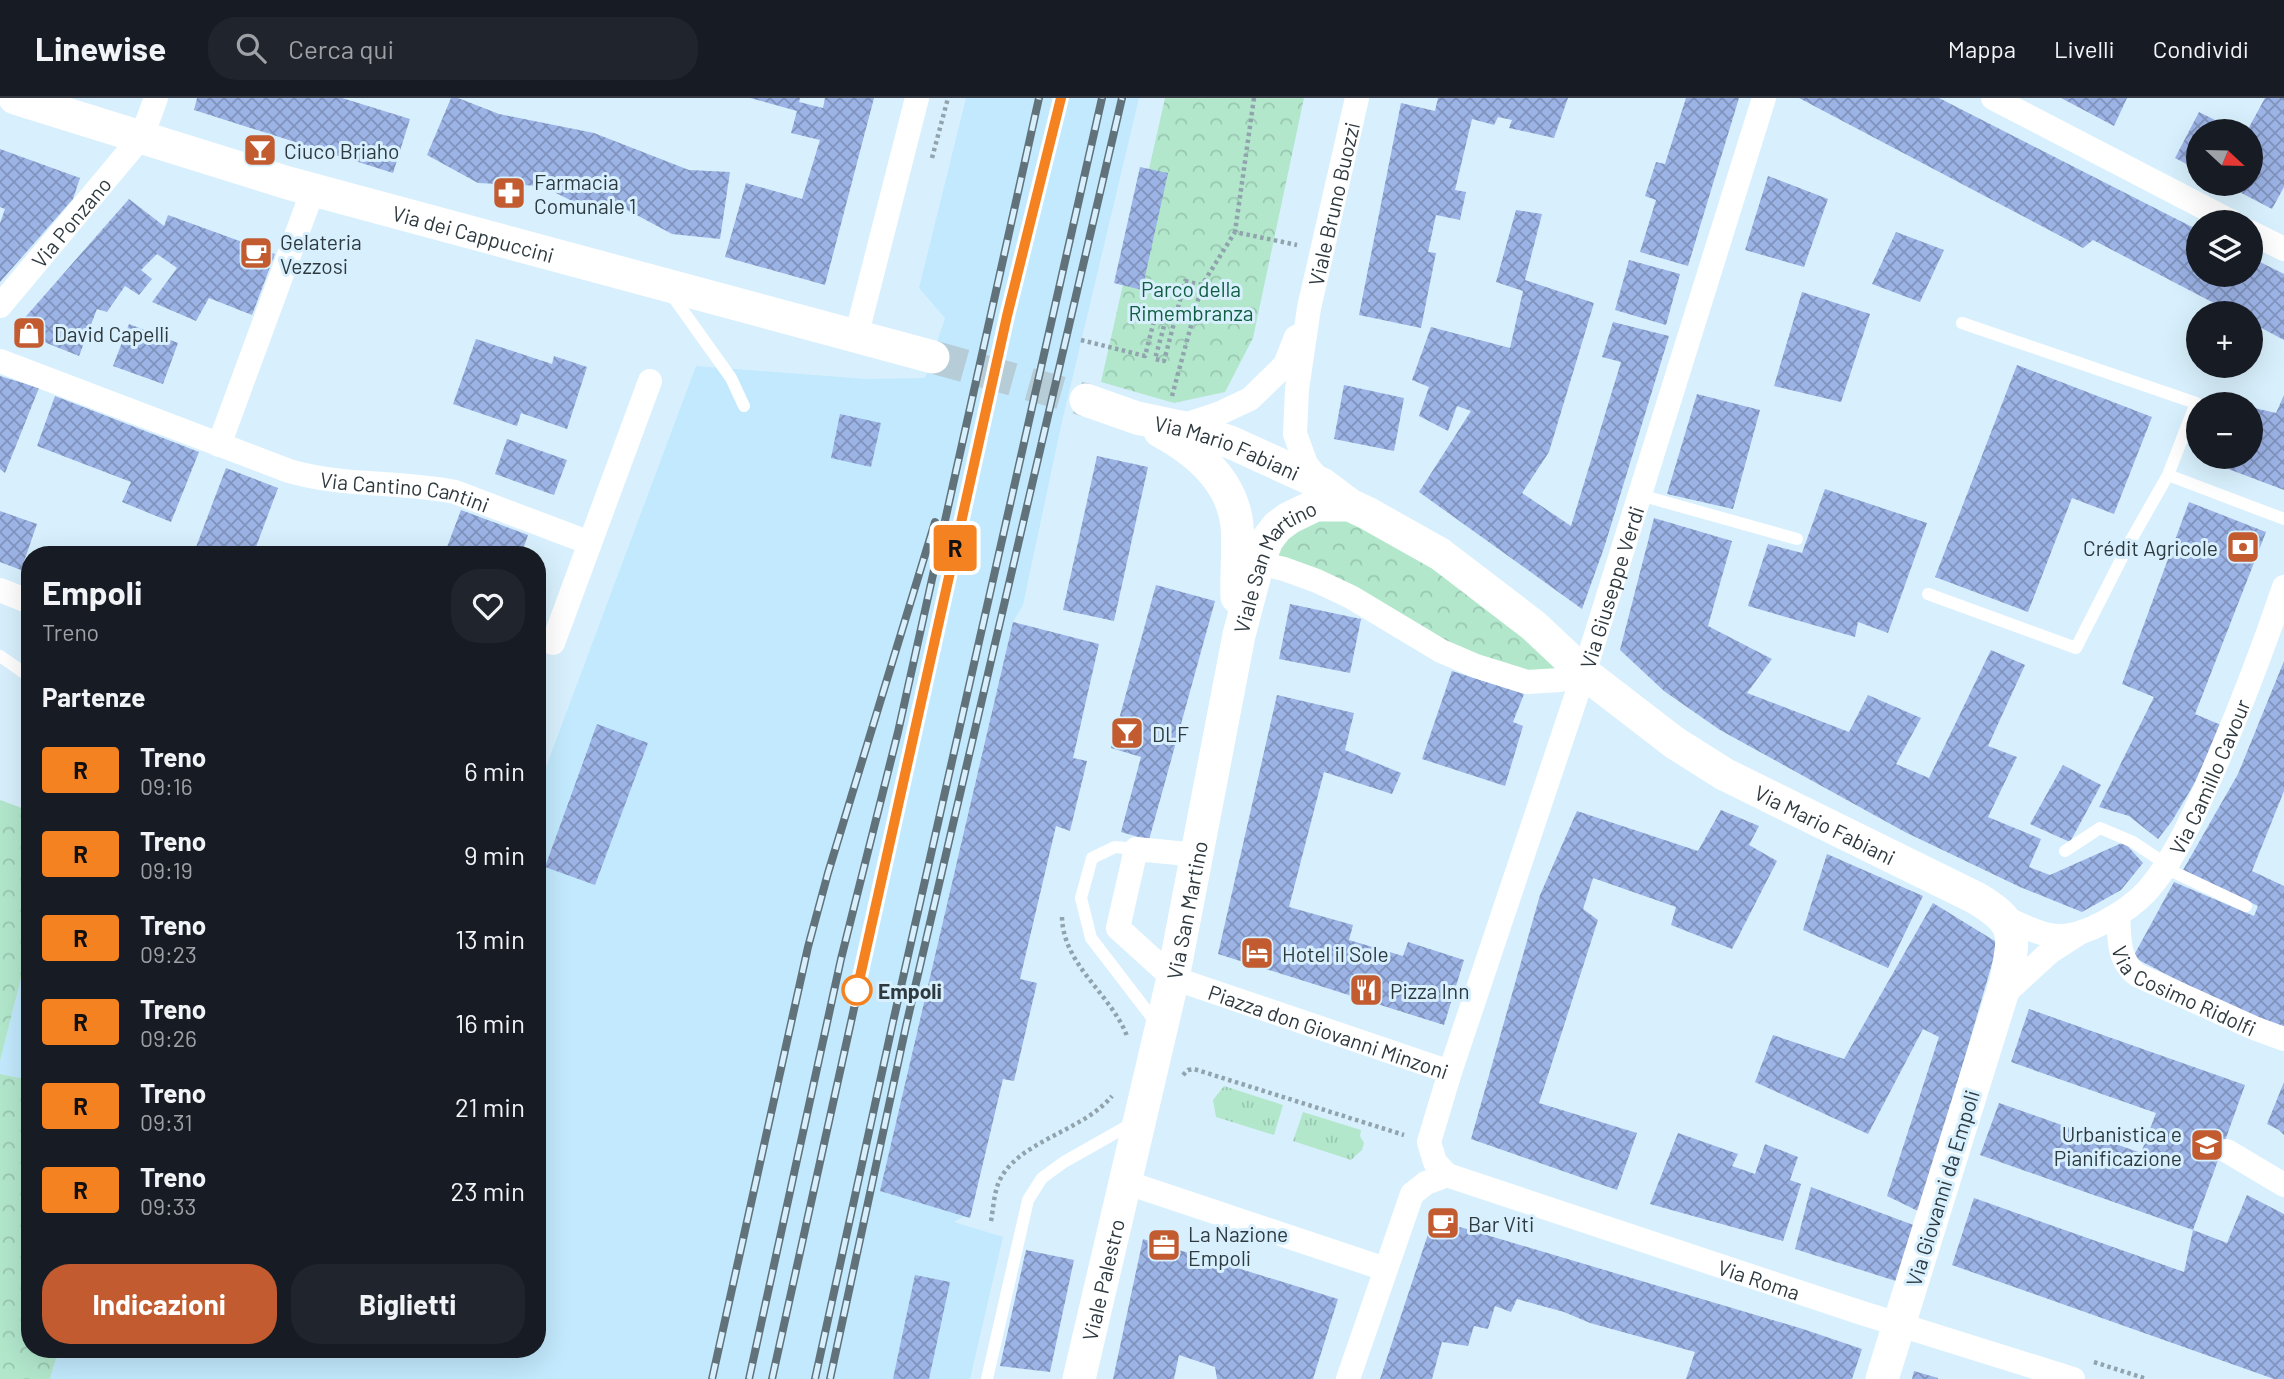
<!DOCTYPE html>
<html lang="it">
<meta charset="utf-8">
<style>
body{margin:0;font-family:Barlow,sans-serif;background:#20242c;color:#f1f3f6;height:100vh;display:flex;flex-direction:column;font-size:26px;white-space:nowrap}
*{box-sizing:border-box;margin:0}
p{font-size:23px;color:#9ea1a6}
.icon{flex:none;width:38px;height:38px;fill:none;stroke:currentColor;stroke-width:2;stroke-linecap:round;stroke-linejoin:round}
.map{position:relative;flex:1;overflow:hidden}
.sheet{position:absolute;left:21px;top:448px;width:525px;height:812px;display:flex;flex-direction:column;background:#171b24;border-radius:28px;box-shadow:0 7px 28px #0002}
.sheet>*{flex:none}
.badge{padding:0 14px;border-radius:5px;font-size:24px;line-height:46px}
.needle{width:46px;rotate:112deg}
.fabs{position:absolute;left:2186px;top:21px;display:grid;gap:14px}
.fabs a{display:grid;place-items:center;width:77px;height:77px;border-radius:50%;background:#171b24;box-shadow:0 7px 28px #0002;font-size:35px}
.map>.badge{position:absolute;translate:-50% -50%;box-shadow:0 0 0 4px #fff}
h2{padding:0 21px;font-size:26px;line-height:63px}
.round{display:grid;place-items:center;flex:none;width:74px;height:74px;border-radius:28px;background:#20242c}
.head{display:flex;align-items:center;justify-content:space-between;height:119px;padding:0 21px}
h1{font-size:33px;font-weight:700;line-height:52px}
.primary-button{display:flex;gap:14px;margin-top:auto;padding:14px 21px}
.primary-button a{flex:1;height:80px;border-radius:28px;background:#c25b2f;color:#fff;font-size:28px;font-weight:700;line-height:80px;text-align:center}
.primary-button a+a{background:#20242c;color:#f1f3f6}
ul{padding:0;list-style:none}
li{display:flex;align-items:center;gap:21px;height:84px;padding:0 21px}
li div{flex:1}
li b{display:block;font-size:26px}
li em{font-style:normal}
li .badge{min-width:77px;font-weight:700;text-align:center}
header{display:flex;align-items:center;gap:42px;box-sizing:border-box;height:98px;padding:0 35px;background:#171b24;border-bottom:2px solid #363941}
header strong{font-size:33px}
nav{display:flex;gap:38px;margin-inline-start:auto;font-size:24px}
.search{width:490px;height:63px;background:#20242c;display:flex;align-items:center;gap:18px;box-sizing:border-box;padding:0 24px;border-radius:28px;color:#9ea1a6;font-size:26px}
.map>svg:first-child{display:block}
.built{fill:#c2e9fd}
.grass{fill:url(#grass-tufts)}
.park{fill:url(#park-crowns)}
.building{fill:url(#building-cross-hatch)}
.lines{fill:none;stroke-linecap:round;stroke-linejoin:round}
.secondary-tunnel{stroke:#b6ccd7;stroke-width:33;stroke-dasharray:33 17;stroke-linecap:butt}
.path{stroke:#91a4ae;stroke-width:4.5;stroke-dasharray:3.5 3.5;stroke-linecap:butt}
.lane{stroke:#fff;stroke-width:12}
.street{stroke:#fff;stroke-width:24}
.secondary{stroke:#fff;stroke-width:33}
.rail-casing{stroke:#62727a;stroke-width:8}
.rail{stroke:#d8f0fd;stroke-width:5;stroke-dasharray:16;stroke-linecap:butt}
.line-casing{stroke:#fff;stroke-width:16}
.line{stroke:#f58220;stroke-width:10}
.stop-dot{fill:#fff;stroke:#f58220;stroke-width:3.5}
.labels{text-anchor:middle;dominant-baseline:central;stroke-width:6;stroke-linejoin:round;paint-order:stroke}
.poi-label{font-size:21px;fill:#2e3a40;stroke:#d8f0fd;text-anchor:start}
.street-label{font-size:21px;fill:#2e3a40;stroke:#d8f0fd}
.park-label{font-size:21px;fill:#105e41;stroke:#d8f0fd}
.stop-label{font-size:21px;font-weight:bold;fill:#2e3a40;stroke:#d8f0fd;text-anchor:start}
</style>
<header>
<strong>Linewise</strong>
<div class="search"><svg class="icon" aria-label="search" viewBox="0 0 24 24"><circle cx="10" cy="10" r="6"/><path d="M15 15l6 6"/></svg>Cerca qui</div>
<nav><a>Mappa</a><a>Livelli</a><a>Condividi</a></nav>
</header>
<div class="map">
<svg width="2284" height="1281" viewBox="0 0 2284 1281">
<defs>
<pattern id="grass-tufts" width="24" height="20" patternUnits="userSpaceOnUse" patternTransform="scale(1.75)"><rect width="24" height="20" fill="#b2e7cc"/><path d="M3 7l-1-3M5 7V3M7 7l1-3M15 17l-1-3M17 17v-4M19 17l1-3" fill="none" stroke="#99c7b0"/></pattern>
<pattern id="park-crowns" width="20" height="18" patternUnits="userSpaceOnUse" patternTransform="scale(1.75)"><rect width="20" height="18" fill="#b2e7cc"/><path d="M2 6a3 3 0 1 1 6 0M12 15a3 3 0 1 1 6 0" fill="none" stroke="#99c7b0"/></pattern>
<pattern id="building-cross-hatch" width="8" height="8" patternUnits="userSpaceOnUse" patternTransform="scale(1.75)"><rect width="8" height="8" fill="#9cb3e6"/><path d="M0 0l8 8M0 8l8-8" fill="none" stroke="#8093bc"/></pattern>
</defs>
<rect width="100%" height="100%" fill="#d8f0fd"/>
<path class="built" d="M966,0H1139L1061,328L1023,507L1013,524L880,1093L970,1115L954,1124L1003,1139L970,1281H50L59,1251H537V693L696,268L866,281L925,280L945,220L919,190Z
M30,845V982L0,976V963Z"/>
<path class="grass" d="M1224,988L1283,1007L1274,1037L1216,1019L1213,1002Z
M1303,1014L1361,1032L1360,1038L1364,1045L1362,1052L1351,1062L1293,1043Z"/>
<path class="park" d="M1165,0H1304L1253,240L1225,294L1174,305L1101,284Z
M1339,406L1584,575L1527,584L1284,471L1267,442Z
M0,702L30,713V845L0,963Z
M0,976L30,982V1251H59L50,1281H0Z"/>
<path class="building" d="M197,0H342L410,21L393,75L194,12Z
M451,0H458L499,16L594,35L689,72L730,74L720,141L672,136L618,107L576,105L542,88L478,85L427,57Z
M750,0H800L799,4L823,10L825,0H874L825,187L725,159L746,85L802,101L820,42L791,35L797,13Z
M1438,0H1568L1554,40L1509,30L1512,22L1498,19L1494,27L1472,21L1455,92L1466,94L1460,122L1436,117L1428,154L1436,155L1421,230L1359,217L1401,5L1435,13Z
M1686,0H1739L1688,168L1640,154L1656,102L1645,98L1656,64L1665,66Z
M1799,0H1939L2198,132V177H2250V159L2284,176V242L2250,224V215H2233L2093,142L2083,150Z
M2061,0H2127L2114,28Z
M2265,0H2284V89L2272,111L2224,86H2250V33H2247Z
M2199,14L2237,33H2198V72L2175,60Z
M0,51L80,80L73,101L0,184V125L5,111L0,109Z
M1140,69L1168,75L1142,192L1114,185Z
M1768,78L1828,101L1804,169L1745,152Z
M129,101L164,128L168,117L275,156L252,217L209,200L196,223L152,204L177,170L157,156L141,172L152,181L139,197L125,188L107,214L97,211L79,258L14,232Z
M1516,112L1542,116L1525,182L1594,205L1549,354L1522,395L1571,428L1621,264L1602,259L1613,224L1669,238L1604,450L1582,511L1419,394L1471,313L1457,308L1448,333L1419,318L1429,289L1412,282L1431,229L1510,250L1523,193L1496,184Z
M1896,134L1944,152L1920,204L1872,186Z
M1629,162L1680,176L1666,227L1615,212Z
M1802,194L1870,216L1841,304L1774,288Z
M129,226L178,245L163,286L113,268Z
M476,241L552,266L554,258L587,269L567,331L521,315L517,328L453,306Z
M2017,267L2152,319L2114,416L2072,400L2028,514L1935,479Z
M0,278L39,290L5,375L0,371Z
M1344,287L1404,300L1394,353L1334,341Z
M1697,296L1760,312L1733,411L1667,396Z
M2284,297V392L2223,369L2226,359H2250V309L2276,315Z
M55,298L199,354L171,424L122,404L131,384L37,348Z
M840,316L881,325L871,369L831,360Z
M507,341L567,362L554,397L495,376Z
M1097,358L1148,369L1114,523L1063,512Z
M226,370L278,390L253,457H193Z
M1825,391L1927,425L1888,535L1858,524L1855,539L1748,508L1768,446L1802,455Z
M2189,404L2266,434L2195,616L2221,627L2200,676L2172,723L2158,741L2129,718L2099,709L2154,599L2122,586Z
M461,412L528,437L521,457H444Z
M0,413L37,426L21,472L0,464Z
M1654,420L1732,443L1708,528L1772,561L1747,595L1849,634L1868,597L1921,620L1896,666L1929,680L1991,552L2025,567L1988,648L2017,659L1988,719L2041,741L2029,769L2050,777L2124,744L2143,765L2121,792L2082,814L2020,789L1905,734L1720,632L1664,593L1620,552Z
M1156,487L1215,503L1149,742L1121,734L1141,659L1111,650Z
M1290,506L1361,521L1350,575L1279,561Z
M1013,524L1099,546L1073,660L1087,663L1070,733L1056,728L1020,881L1037,885L1014,983L1003,981L970,1120L880,1093Z
M2284,563V693L2252,773L2284,788V933L2231,910L2133,859L2174,784L2254,818L2258,808L2183,772L2238,676Z
M1452,573L1524,596L1513,624L1523,628L1505,688L1422,661Z
M1277,597L1354,615L1345,652L1401,675L1392,696L1324,674L1289,809L1353,827L1349,842L1403,858L1408,844L1464,862L1444,927L1218,856Z
M597,626L648,645L595,787L545,769Z
M2063,667L2101,687L2070,744L2030,726Z
M1721,712L1759,728L1749,747L1777,763L1732,851L1671,827L1676,809L1593,780L1583,811L1598,822L1539,1005L1637,1035L1617,1092L1471,1041L1540,797L1577,713L1698,753Z
M1827,756L1923,798L1888,870L1803,832Z
M1933,805L1998,845L1920,1114L1887,1098L1939,939L1923,931L1868,1036L1755,984L1773,937L1844,961Z
M2029,911L2245,987L2193,1132L1980,1057L1999,1005L2141,1055L2156,1015L2011,964Z
M2284,984V1037L2279,1032L2267,1026Z
M1678,1035L1738,1056L1732,1068L1755,1076L1765,1046L1798,1059L1790,1082L1801,1086L1783,1143L1650,1106Z
M1811,1089L1916,1128L1902,1185L1795,1151Z
M2247,1097L2284,1116V1281H2274L1952,1167L1974,1100L2184,1174L2193,1132L2227,1145Z
M1433,1121L1803,1231L1862,1251L1852,1281H1686L1695,1254L1590,1225L1564,1214L1517,1201L1511,1214L1495,1208L1488,1231L1474,1228L1468,1248L1442,1244L1432,1281H1380Z
M1143,1141L1338,1201L1313,1281H1217L1215,1269L1179,1257L1174,1281H1113Z
M1026,1152L1074,1162L1050,1274L1000,1268Z
M915,1177L950,1184L929,1281H893Z
M1914,1273L1938,1280V1281H1912Z"/>
<g class="lines">
<path class="secondary-tunnel" d="M933,259L1086,302"/>
<path class="path" d="M1254,0L1235,134L1297,147
M932,60L948,0
M1081,242L1145,258L1156,215L1167,217L1155,261L1164,263L1185,183L1202,187
M1172,298L1202,187L1235,134
M1062,819C1063,867 1111,896 1127,938
M1183,977L1188,972L1194,971L1404,1037
M991,1123C993,1112 994,1097 998,1086C1015,1043 1083,1034 1112,998
M2094,1264L2147,1281"/>
<path class="lane" d="M671,196L731,280L744,308
M1962,225L2196,305L2168,377
M1640,397L1797,441
M1928,496L2076,550L2131,442L2168,377L2284,421
M0,558L30,579
M1136,751L1115,749L1092,760L1081,800L1091,840L1157,926
M2065,753L2100,730L2133,744L2166,766
M2163,769L2246,808
M987,1281L1028,1102L1042,1080L1064,1064L1133,1025"/>
<g class="street">
<path d="M1993,0L2232,124"/>
<path d="M2250,134L2284,151"/>
<path id="s1" d="M0,208L142,38L156,0"/>
<path d="M856,239L917,0"/>
<path id="s2" d="M0,263L289,373C344,389 401,383 455,394L590,445"/>
<path d="M1179,329L1218,316L1250,301L1285,267L1296,239"/>
<path d="M219,347L313,92"/>
<path id="s3" d="M1321,385L1306,366L1295,336L1297,291L1309,210L1357,0"/>
<path d="M1258,465L1284,471L1317,483L1351,499L1441,553L1476,568L1527,584L1560,582L1584,575"/>
<path d="M0,492L30,504"/>
<path d="M553,545L650,283"/>
<path id="s4" d="M1198,757L1136,751L1118,830L1173,880L1450,974L1429,1044L1435,1064L1447,1077"/>
<path id="s5" d="M2118,818C2120,841 2117,861 2137,877L2254,930L2284,941"/>
<path id="s6" d="M2005,820C2022,827 2041,838 2060,838C2086,838 2128,813 2145,795C2176,762 2201,701 2219,659C2243,603 2264,548 2284,489"/>
<path d="M2001,899L2050,854L2078,836"/>
<path id="s7" d="M1450,974L1584,575L1764,0"/>
<path d="M2227,1053L2284,1087"/>
<path id="s8" d="M1447,1077L1862,1215L2073,1281"/>
<path d="M1125,1084L1385,1171"/>
<path d="M1348,1281L1412,1096L1426,1085L1447,1077"/>
</g>
<g class="secondary">
<path id="s9" d="M15,0L288,85L933,259"/>
<path id="s10" d="M1086,302L1137,320L1189,331L1230,344L1322,386L1350,407"/>
<path d="M1160,333C1197,353 1232,382 1237,427C1239,451 1236,475 1237,499"/>
<path id="s11" d="M1079,1281L1173,880L1239,537L1258,465L1267,442L1277,429L1289,420L1316,407H1350L1367,415L1440,456L1534,528L1584,575L1675,645L1724,676L1976,800C2020,826 2014,837 2006,883L1882,1281"/>
</g>
<defs>
<path id="rail" d="M712,1281L808,849L828,775L935,424
M749,1281L841,861L898,634L1039,0
M772,1281L1013,192L1061,0
M815,1281L893,924L1102,0
M830,1281L906,928L1122,0"/>
</defs>
<use href="#rail" class="rail-casing"/>
<use href="#rail" class="rail"/>
</g>
<g class="lines">
<defs>
<path id="line" d="M855,901L1007,218L1061,0"/>
</defs>
<use href="#line" class="line-casing"/>
<use href="#line" class="line"/>
</g>
<defs>
<symbol id="bar-square" viewBox="-11 -11 22 22"><rect x="-9" y="-9" width="18" height="18" rx="4" fill="#c25b2f" stroke="#d8f0fd"/><path d="M-6-5H6L.8 .8V4.5H3.5V6h-7V4.5H-.8V.8Z" fill="#fff"/></symbol>
<symbol id="pharmacy-square" viewBox="-11 -11 22 22"><rect x="-9" y="-9" width="18" height="18" rx="4" fill="#c25b2f" stroke="#d8f0fd"/><path d="M-2-6h4v4h4v4h-4v4h-4v-4h-4v-4h4Z" fill="#fff"/></symbol>
<symbol id="cafe-square" viewBox="-11 -11 22 22"><rect x="-9" y="-9" width="18" height="18" rx="4" fill="#c25b2f" stroke="#d8f0fd"/><path d="M-5.5-4.5H6V0H3Q3 3.5 0 3.5H-2.5Q-5.5 3.5-5.5 0ZM3-3.2v2h1.7v-2ZM-6 4.5H4V6H-6Z" fill="#fff"/></symbol>
<symbol id="shop-square" viewBox="-11 -11 22 22"><rect x="-9" y="-9" width="18" height="18" rx="4" fill="#c25b2f" stroke="#d8f0fd"/><path d="M-5-2.5h2.3a2.7 3.5 0 0 1 5.4 0H5L5.5 6h-11ZM-1.5-2.5h3a1.5 2.3 0 0 0-3 0Z" fill="#fff"/></symbol>
<symbol id="bank-square" viewBox="-11 -11 22 22"><rect x="-9" y="-9" width="18" height="18" rx="4" fill="#c25b2f" stroke="#d8f0fd"/><path d="M-6-4H6V4H-6ZM0-2.3a2.3 2.3 0 1 0 0 4.6a2.3 2.3 0 1 0 0-4.6Z" fill="#fff"/></symbol>
<symbol id="hotel-square" viewBox="-11 -11 22 22"><rect x="-9" y="-9" width="18" height="18" rx="4" fill="#c25b2f" stroke="#d8f0fd"/><path d="M-6-4.5h1.5V1H6V5H4.5V3h-9V5H-6ZM-4 0a1.8 1.8 0 1 1 3.6 0ZM.5 0V-2.5h3Q6-2.5 6 0Z" fill="#fff"/></symbol>
<symbol id="restaurant-square" viewBox="-11 -11 22 22"><rect x="-9" y="-9" width="18" height="18" rx="4" fill="#c25b2f" stroke="#d8f0fd"/><path d="M-5-6h1v4h1v-4h1v4h1v-4h1v5L-1.5 .5V6h-2V.5L-5-1ZM5-6V6H3V1.5H1.5Q1.5-4 5-6Z" fill="#fff"/></symbol>
<symbol id="university-square" viewBox="-11 -11 22 22"><rect x="-9" y="-9" width="18" height="18" rx="4" fill="#c25b2f" stroke="#d8f0fd"/><path d="M0-5L7-2L0 1L-7-2ZM-4 1L0 2.5L4 1V4Q0 6-4 4Z" fill="#fff"/></symbol>
<symbol id="office-square" viewBox="-11 -11 22 22"><rect x="-9" y="-9" width="18" height="18" rx="4" fill="#c25b2f" stroke="#d8f0fd"/><path d="M-6-3h4V-5.5h4V-3h4V5H-6ZM-1-4.5V-3h2v-1.5ZM-6 0V1H6V0Z" fill="#fff"/></symbol>
</defs>
<g fill-rule="evenodd">
<use href="#bar-square" x="241" y="33" width="38" height="38"/>
<use href="#pharmacy-square" x="490" y="76" width="38" height="38"/>
<use href="#cafe-square" x="237" y="136" width="38" height="38"/>
<use href="#shop-square" x="10" y="216" width="38" height="38"/>
<use href="#bank-square" x="2224" y="430" width="38" height="38"/>
<use href="#bar-square" x="1108" y="616" width="38" height="38"/>
<use href="#hotel-square" x="1238" y="836" width="38" height="38"/>
<use href="#restaurant-square" x="1347" y="873" width="38" height="38"/>
<use href="#university-square" x="2188" y="1028" width="38" height="38"/>
<use href="#cafe-square" x="1424" y="1106" width="38" height="38"/>
<use href="#office-square" x="1145" y="1128" width="38" height="38"/>
</g>
<circle class="stop-dot" cx="857" cy="892" r="14"/>
<g class="labels">
<g class="poi-label">
<text x="284" y="52">Ciuco Briaho</text>
<text x="534" y="83">Farmacia<tspan x="534" dy="24">Comunale 1</tspan></text>
<text x="280" y="143">Gelateria<tspan x="280" dy="24">Vezzosi</tspan></text>
<text x="54" y="235">David Capelli</text>
<text x="2218" y="449" text-anchor="end">Crédit Agricole</text>
<text x="1152" y="635">DLF</text>
<text x="1282" y="855">Hotel il Sole</text>
<text x="1390" y="892">Pizza Inn</text>
<text x="2182" y="1035" text-anchor="end">Urbanistica e<tspan x="2182" dy="24">Pianificazione</tspan></text>
<text x="1468" y="1125">Bar Viti</text>
<text x="1188" y="1135">La Nazione<tspan x="1188" dy="24">Empoli</tspan></text>
</g>
<g class="street-label">
<text stroke="none"><textPath href="#s3" startOffset="290">Viale Bruno Buozzi</textPath></text>
<text stroke="none"><textPath href="#s1" startOffset="110">Via Ponzano</textPath></text>
<text stroke="none"><textPath href="#s9" startOffset="478">Via dei Cappuccini</textPath></text>
<text stroke="none"><textPath href="#s10" startOffset="149">Via Mario Fabiani</textPath></text>
<text stroke="none"><textPath href="#s2" startOffset="427">Via Cantino Cantini</textPath></text>
<text stroke="none"><textPath href="#s11" startOffset="842">Viale San Martino</textPath></text>
<text stroke="none"><textPath href="#s7" startOffset="511">Via Giuseppe Verdi</textPath></text>
<text stroke="none"><textPath href="#s6" startOffset="289">Via Camillo Cavour</textPath></text>
<text stroke="none"><textPath href="#s11" startOffset="1531">Via Mario Fabiani</textPath></text>
<text stroke="none"><textPath href="#s11" startOffset="481">Via San Martino</textPath></text>
<text stroke="none"><textPath href="#s5" startOffset="112">Via Cosimo Ridolfi</textPath></text>
<text stroke="none"><textPath href="#s4" startOffset="382">Piazza don Giovanni Minzoni</textPath></text>
<text transform="translate(1942 1090) rotate(-73)">Via Giovanni da Empoli</text>
<text stroke="none"><textPath href="#s8" startOffset="329">Via Roma</textPath></text>
<text stroke="none"><textPath href="#s11" startOffset="102">Viale Palestro</textPath></text>
</g>
<g class="park-label">
<text x="1191" y="190">Parco della<tspan x="1191" dy="24">Rimembranza</tspan></text>
</g>
<g class="stop-label">
<text x="878" y="892">Empoli</text>
</g>
</g>
</svg>
<div class="fabs">
<a><svg class="needle" viewBox="-14 -14 28 28"><path d="M0-13l5 13h-10z" fill="#e53935"/><path d="M0 13l5-13h-10z" fill="#9ea1a6"/></svg></a>
<a><svg class="icon" aria-label="layers" viewBox="0 0 24 24"><path d="M12 4l9 5-9 5-9-5zM3 14l9 5 9-5"/></svg></a>
<a>+</a>
<a>−</a>
</div>
<b class="badge" style="left:955px;top:450px;background:#f58220;color:#111">R</b>
<section class="sheet">
<div class="head"><div><h1>Empoli</h1><p>Treno</p></div><a class="round"><svg class="icon" aria-label="heart" viewBox="0 0 24 24"><path d="M12 20l-8-8c-3-5 5-10 8-4 3-6 11-1 8 4z"/></svg></a></div>
<h2>Partenze</h2>
<ul>
<li><span class="badge" style="background:#f58220;color:#111">R</span><div><b>Treno</b><p>09:16</p></div><em>6 min</em></li>
<li><span class="badge" style="background:#f58220;color:#111">R</span><div><b>Treno</b><p>09:19</p></div><em>9 min</em></li>
<li><span class="badge" style="background:#f58220;color:#111">R</span><div><b>Treno</b><p>09:23</p></div><em>13 min</em></li>
<li><span class="badge" style="background:#f58220;color:#111">R</span><div><b>Treno</b><p>09:26</p></div><em>16 min</em></li>
<li><span class="badge" style="background:#f58220;color:#111">R</span><div><b>Treno</b><p>09:31</p></div><em>21 min</em></li>
<li><span class="badge" style="background:#f58220;color:#111">R</span><div><b>Treno</b><p>09:33</p></div><em>23 min</em></li>
</ul>
<div class="primary-button"><a>Indicazioni</a><a>Biglietti</a></div>
</section>
</div>
